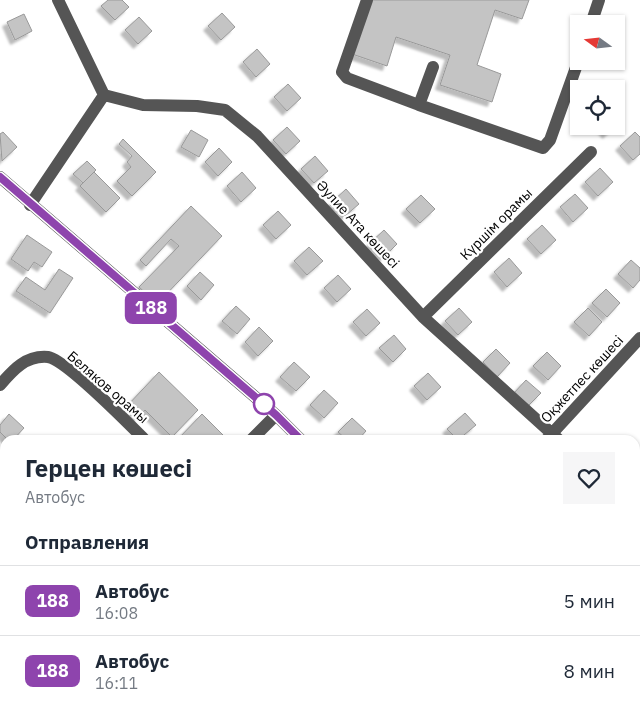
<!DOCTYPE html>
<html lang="ru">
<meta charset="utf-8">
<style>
body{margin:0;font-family:"IBM Plex Sans",sans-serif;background:#f6f6f7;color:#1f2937;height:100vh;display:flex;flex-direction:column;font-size:19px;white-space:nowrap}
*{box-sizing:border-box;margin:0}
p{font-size:16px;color:#747a83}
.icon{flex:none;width:28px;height:28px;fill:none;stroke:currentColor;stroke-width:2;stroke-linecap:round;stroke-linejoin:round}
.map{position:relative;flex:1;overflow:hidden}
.drawer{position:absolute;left:0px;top:435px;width:640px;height:281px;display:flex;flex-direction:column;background:#fff;border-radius:15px 15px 0 0;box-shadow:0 1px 4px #0004}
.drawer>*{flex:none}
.badge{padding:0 10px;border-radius:8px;font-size:18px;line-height:32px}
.needle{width:32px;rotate:285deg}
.buttons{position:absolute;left:570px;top:15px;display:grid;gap:10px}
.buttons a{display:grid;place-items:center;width:55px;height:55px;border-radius:0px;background:#fff;box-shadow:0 1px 4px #0004;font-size:25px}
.map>.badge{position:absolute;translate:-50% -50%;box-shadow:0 0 0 2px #fff}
h2{padding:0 25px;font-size:19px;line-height:45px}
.round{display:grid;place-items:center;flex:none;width:52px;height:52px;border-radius:0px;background:#f6f6f7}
.overview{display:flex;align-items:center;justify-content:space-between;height:85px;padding:0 25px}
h1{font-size:24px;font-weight:800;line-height:38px}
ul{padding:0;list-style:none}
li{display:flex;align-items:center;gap:15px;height:70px;padding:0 25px;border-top:1px solid #e0e1e3}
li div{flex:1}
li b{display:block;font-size:19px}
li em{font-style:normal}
li .badge{min-width:55px;font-weight:700;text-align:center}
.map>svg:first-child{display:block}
.building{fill:#c4c4c4;stroke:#999;filter:url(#shadow)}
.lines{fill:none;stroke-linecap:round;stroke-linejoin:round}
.minor{stroke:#555;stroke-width:12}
.line-casing{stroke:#fff;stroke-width:11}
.line{stroke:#8e44ad;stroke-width:8}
.stop-dot{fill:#fff;stroke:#8e44ad;stroke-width:2.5}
.labels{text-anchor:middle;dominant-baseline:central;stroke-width:4.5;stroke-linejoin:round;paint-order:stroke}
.street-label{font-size:14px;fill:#000;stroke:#fff}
</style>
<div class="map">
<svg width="640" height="716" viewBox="0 0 640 716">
<defs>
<filter id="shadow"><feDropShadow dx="-4.5" dy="4.5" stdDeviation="1" flood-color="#0004"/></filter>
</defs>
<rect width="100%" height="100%" fill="#fff"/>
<path class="building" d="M108,0H122L129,7L115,20L101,6Z
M370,0H529L522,19L495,10L477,65L501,74L492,102L440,85L450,55L396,37L387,66L352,54Z
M222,13L235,27L221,40L208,26Z
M24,14L32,31L15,40L7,22Z
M139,17L152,31L138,44L125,30Z
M257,49L270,64L256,77L243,62Z
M288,84L301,98L287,111L274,97Z
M600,126H616L607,134Z
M287,127L300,141L286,154L273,140Z
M191,130L208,140L199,157L181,147Z
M3,132L17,147L2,161L0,134Z
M635,132L640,137V154L633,160L620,146Z
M123,139L156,172L132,196L117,181L131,167L127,162L132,156L119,144Z
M219,148L232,162L218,176L205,162Z
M315,156L328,171L314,183L301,169Z
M87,161L96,170L83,183L73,174Z
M600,168L613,182L598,196L585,182Z
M94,172L120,198L106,212L80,186Z
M242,172L256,188L241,202L227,186Z
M346,189L359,204L345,216L332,202Z
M575,194L588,208L573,222L560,207Z
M421,195L435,209L420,223L406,209Z
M191,206L222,236L157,304L139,287L179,246L171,239L146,266L140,260Z
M278,211L291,225L276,239L263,225Z
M542,225L556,240L541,254L527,239Z
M384,230L397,244L384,257L370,243Z
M27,235L52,252L42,267L34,262L28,271L11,259Z
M309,247L323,261L307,275L294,261Z
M509,258L522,273L507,287L494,272Z
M631,260L640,268V280L633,288L618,274Z
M59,269L73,278L50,313L16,291L26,277L45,290Z
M200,272L214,285L201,300L187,286Z
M338,275L351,289L337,302L324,288Z
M606,289L620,303L607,317L592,303Z
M236,306L250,319L237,334L222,321Z
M459,308L472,322L458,335L445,321Z
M588,308L602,322L589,336L574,322Z
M367,309L380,323L366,336L353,322Z
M259,327L273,341L258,356L245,342Z
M394,335L406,349L393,362L379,348Z
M496,349L510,363L497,377L483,362Z
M547,352L561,366L548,380L533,366Z
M294,362L310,377L296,391L280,377Z
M159,372L198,410L172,437L145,410L137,418L126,407Z
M428,373L441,387L427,400L414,386Z
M526,380L541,393L527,407L513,394Z
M324,390L338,403L324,418L310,405Z
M465,413L476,425L458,440L447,429Z
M9,414L24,428L13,440H8L0,432V425Z
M202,414L228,440H177Z
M352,418L366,431L358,440H347L338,432Z
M635,471L640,476V486L635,491Z
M635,540L640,545V552L635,558Z
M5,585V605L0,601V590Z
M640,697V716H639L634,711L635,703Z
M49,711H77L82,716H54Z
M213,711H225L230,716H208Z
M462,711H469L474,716H458Z"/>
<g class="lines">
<path class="minor" d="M58,0L104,95L143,105L197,106L225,110L257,136L423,317L559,440
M367,0L342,72L347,78L419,105L543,148L550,140L579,59
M591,24L599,0
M419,105L433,67
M0,177L276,415L301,440
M30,205L104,95
M423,317L591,152
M0,385C13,370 26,355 48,357C66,360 130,425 145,440
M251,440L276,415
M546,440L640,338
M635,509L640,514
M0,528L5,532
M0,621L5,625
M105,711L110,716
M571,711L576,716
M190,716L195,711
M310,716L314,711"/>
</g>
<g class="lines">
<defs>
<path id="line" d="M0,177L276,415L301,440"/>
</defs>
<use href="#line" class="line-casing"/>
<use href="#line" class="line"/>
</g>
<circle class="stop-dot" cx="264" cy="404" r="10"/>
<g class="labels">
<g class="street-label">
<text transform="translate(358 224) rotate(47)">Әулие Ата көшесі</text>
<text transform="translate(496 224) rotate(-45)">Күршім орамы</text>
<text transform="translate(582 379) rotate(-47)">Оқжетпес көшесі</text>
<text transform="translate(108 387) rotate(41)">Беляков орамы</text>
</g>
</g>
</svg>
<div class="buttons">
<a><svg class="needle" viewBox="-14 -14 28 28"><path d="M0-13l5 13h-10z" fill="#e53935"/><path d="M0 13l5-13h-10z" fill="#747a83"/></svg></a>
<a><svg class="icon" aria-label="locate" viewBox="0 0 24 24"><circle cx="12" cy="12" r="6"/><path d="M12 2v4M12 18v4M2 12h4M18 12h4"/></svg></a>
</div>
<b class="badge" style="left:151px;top:308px;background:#8e44ad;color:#fff">188</b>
<section class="drawer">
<div class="overview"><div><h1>Герцен көшесі</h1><p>Автобус</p></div><a class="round"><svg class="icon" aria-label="heart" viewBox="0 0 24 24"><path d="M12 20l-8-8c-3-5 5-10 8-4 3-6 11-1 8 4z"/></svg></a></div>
<h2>Отправления</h2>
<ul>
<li><span class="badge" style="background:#8e44ad;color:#fff">188</span><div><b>Автобус</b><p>16:08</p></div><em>5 мин</em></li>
<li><span class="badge" style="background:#8e44ad;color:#fff">188</span><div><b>Автобус</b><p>16:11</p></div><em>8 мин</em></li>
</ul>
</section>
</div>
